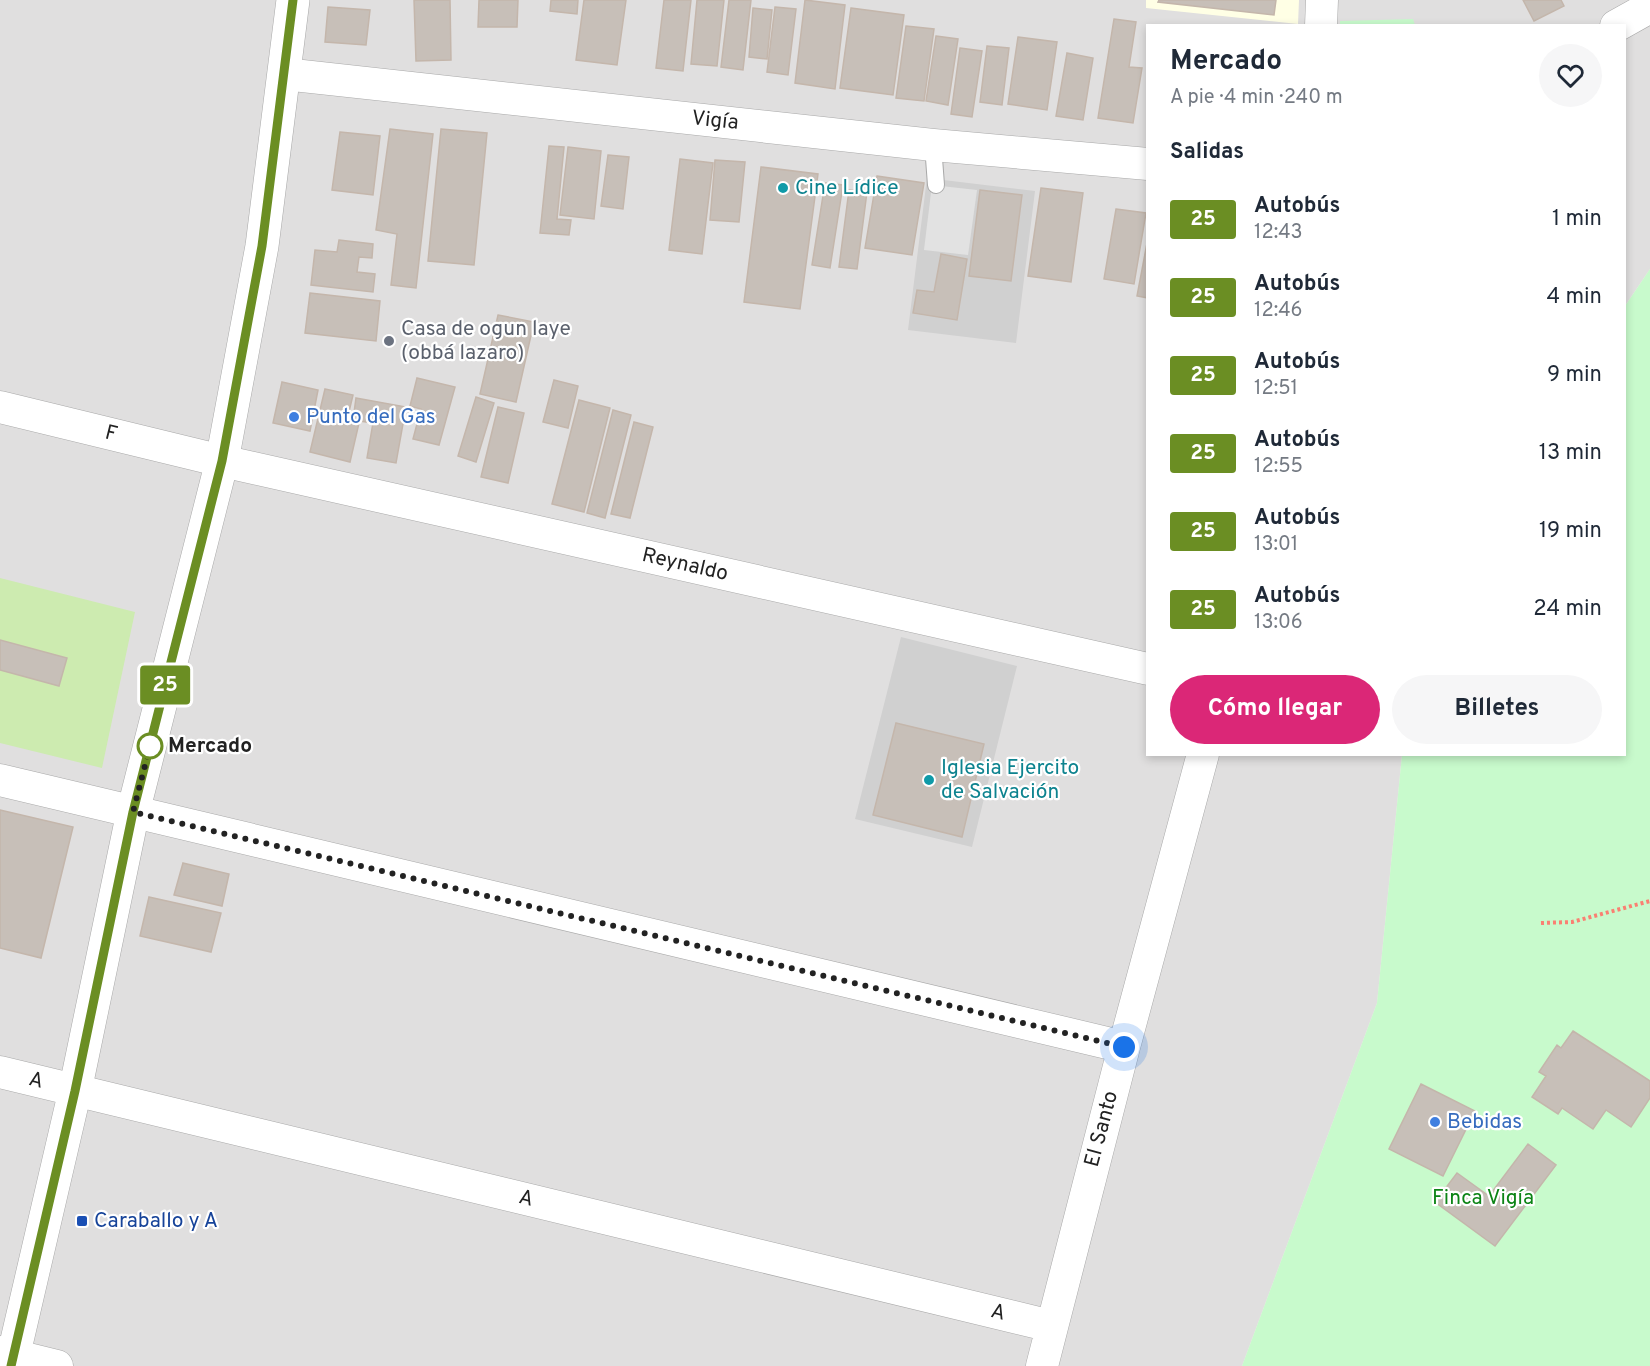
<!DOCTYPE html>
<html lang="es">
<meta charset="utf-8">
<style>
body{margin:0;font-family:Overpass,sans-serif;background:#f6f6f7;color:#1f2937;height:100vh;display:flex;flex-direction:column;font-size:22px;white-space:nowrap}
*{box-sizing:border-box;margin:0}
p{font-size:20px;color:#747a83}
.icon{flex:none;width:33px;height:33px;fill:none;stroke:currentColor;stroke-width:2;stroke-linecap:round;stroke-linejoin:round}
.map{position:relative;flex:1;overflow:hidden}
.sheet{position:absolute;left:1146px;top:24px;width:480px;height:732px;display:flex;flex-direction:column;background:#fff;border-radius:0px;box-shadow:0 3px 9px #0003}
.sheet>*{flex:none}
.badge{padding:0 12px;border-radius:4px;font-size:21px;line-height:39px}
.you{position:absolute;width:30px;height:30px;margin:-15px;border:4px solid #fff;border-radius:50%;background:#1a73e8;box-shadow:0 0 0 9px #1a73e833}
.map>.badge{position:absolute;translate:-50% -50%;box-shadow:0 0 0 3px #fff}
h2{padding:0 24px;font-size:22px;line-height:54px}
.round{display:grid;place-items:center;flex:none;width:63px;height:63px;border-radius:32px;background:#f6f6f7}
.headline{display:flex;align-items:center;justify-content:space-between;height:102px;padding:0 24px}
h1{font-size:28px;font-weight:700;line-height:45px}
.cta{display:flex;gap:12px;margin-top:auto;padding:12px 24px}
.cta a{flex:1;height:69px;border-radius:36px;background:#db2777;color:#fff;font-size:24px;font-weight:700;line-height:69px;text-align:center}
.cta a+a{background:#f6f6f7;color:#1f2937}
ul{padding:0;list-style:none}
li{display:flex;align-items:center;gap:18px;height:78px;padding:0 24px}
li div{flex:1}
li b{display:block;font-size:22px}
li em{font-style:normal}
li .badge{min-width:66px;font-weight:700;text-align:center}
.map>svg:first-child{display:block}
.residential{fill:#e0dfdf}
.education{fill:#ffffe5}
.religious{fill:#d0d0d0}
.grass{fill:#cdebb0}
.park{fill:#c8facc}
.parking{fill:#e2e2e2}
.building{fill:#c7bfb8;stroke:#c4b6ab;stroke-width:1.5}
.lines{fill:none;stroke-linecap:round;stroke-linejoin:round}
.service-casing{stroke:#a9a9a9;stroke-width:18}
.minor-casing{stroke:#a9a9a9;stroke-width:33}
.tertiary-casing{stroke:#a9a9a9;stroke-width:34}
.path{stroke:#fa8072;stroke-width:4;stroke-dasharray:3 3;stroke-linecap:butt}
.service{stroke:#fff;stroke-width:16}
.minor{stroke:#fff;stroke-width:32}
.tertiary{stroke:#fff;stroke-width:33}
.line-casing{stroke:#fff;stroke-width:14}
.line{stroke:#6b8e23;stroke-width:9}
.walk{stroke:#222;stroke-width:6;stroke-dasharray:0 10.8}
.culture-dot{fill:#0f9aa8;stroke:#fff;stroke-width:2}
.worship-dot{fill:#6b7280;stroke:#fff;stroke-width:2}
.shop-dot{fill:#3f7fe0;stroke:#fff;stroke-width:2}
.stop-dot{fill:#fff;stroke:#6b8e23;stroke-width:3}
.transit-dot{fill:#1a4fb4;stroke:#fff;stroke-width:2}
.labels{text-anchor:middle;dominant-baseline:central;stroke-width:4.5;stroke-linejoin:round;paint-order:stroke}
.street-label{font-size:21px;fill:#222;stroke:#fff}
.culture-label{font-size:21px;fill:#0d838f;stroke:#fff;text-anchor:start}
.worship-label{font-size:21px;fill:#5b616d;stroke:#fff;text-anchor:start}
.shop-label{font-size:21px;fill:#366cbe;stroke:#fff;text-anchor:start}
.stop-label{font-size:21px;font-weight:bold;fill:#222;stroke:#fff;text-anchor:start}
.park-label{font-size:21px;fill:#0c8416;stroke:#fff}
.transit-label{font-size:21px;fill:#164399;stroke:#fff;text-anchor:start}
</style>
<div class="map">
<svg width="1650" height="1366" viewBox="0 0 1650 1366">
<rect width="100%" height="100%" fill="#f2efe9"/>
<path class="residential" d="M0,0H1650V269L1625,306L1624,26H1148V754L1402,755L1377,1003L1242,1366H0Z"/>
<path class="education" d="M1146,0H1299L1298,24L1146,8Z"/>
<path class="religious" d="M927,178L1035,191L1016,343L908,330Z
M901,637L1017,666L972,847L855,819Z"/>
<path class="grass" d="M0,578L135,612L102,768L0,743Z"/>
<path class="park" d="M1413,19L1415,25H1340V21Z
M1650,269V1366H1242L1377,1003L1402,755L1624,754L1625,306Z"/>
<path class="parking" d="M932,185L977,190L968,255L924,250Z"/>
<path class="building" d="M414,0H450L451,60L416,61Z
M479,0H518L517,27H478Z
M551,0H578L577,14L550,11Z
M584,0H626L617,65L576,60Z
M664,0H691L683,71L656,68Z
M697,0H724L717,66L691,64Z
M729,0H751L743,70L721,67Z
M805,0L845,5L835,89L795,83Z
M1159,0H1276L1274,15L1158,2Z
M1523,0H1561L1564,6L1534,21Z
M328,7L370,10L366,45L325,42Z
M775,7L796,9L788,75L767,72Z
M753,8L772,10L767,59L749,57Z
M851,8L904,15L893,95L840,88Z
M1114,19L1136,22L1129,67L1142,68L1133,123L1098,118Z
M906,26L934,29L924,101L896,98Z
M936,36L958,39L948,105L926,101Z
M1018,37L1057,42L1047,110L1008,104Z
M987,46L1009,48L1002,105L980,102Z
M960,48L982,51L972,117L951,114Z
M1067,53L1093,58L1083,120L1056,116Z
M390,129L433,134L416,288L391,285L397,234L376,230Z
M441,129L487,133L474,265L428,261Z
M340,132L380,136L373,195L332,190Z
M549,146L564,147L557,219L571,220L569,235L540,233Z
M568,147L601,151L594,219L560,215Z
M608,155L629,157L623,209L601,206Z
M680,159L713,163L702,254L669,250Z
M715,160L745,162L739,222L710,220Z
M761,167L818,174L800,309L744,302Z
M877,176L924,183L912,255L865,248Z
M825,183L843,185L830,268L812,265Z
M1041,188L1083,193L1071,282L1028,276Z
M849,190L867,192L857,269L839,267Z
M980,190L1022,195L1011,281L969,276Z
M1116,209L1146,213L1134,284L1104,279Z
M1148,238V298L1137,296Z
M339,240L373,244L372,258L359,257L357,272L375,274L373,292L311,285L315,250L337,252Z
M941,254L967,259L957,320L913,313L917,290L934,292Z
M310,293L380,301L376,341L305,333Z
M498,315L534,322L516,402L480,394Z
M417,378L455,387L439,445L413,439L421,409L410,406Z
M554,380L578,386L568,428L543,422Z
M282,382L318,390L310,431L273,423Z
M325,389L353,395L347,420L359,423L350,462L310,452Z
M476,397L494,403L476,462L458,456Z
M356,398L406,407L396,463L367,458L373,423L353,420Z
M579,400L610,408L584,512L552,504Z
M498,407L524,413L508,483L481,477Z
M613,410L631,415L605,518L587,513Z
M634,422L653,427L630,518L611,514Z
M0,640L67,658L59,686L0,670Z
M896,723L984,744L962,837L873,815Z
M0,810L73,827L41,958L0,948Z
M183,863L229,874L222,906L174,895Z
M149,897L221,913L211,952L140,936Z
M1573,1031L1650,1081V1098L1631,1127L1606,1110L1593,1129L1562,1108L1558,1114L1532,1097L1546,1076L1539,1072L1557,1045L1561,1048Z
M1421,1084L1475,1111L1443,1176L1389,1149Z
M1528,1144L1556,1165L1495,1246L1435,1202L1457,1173L1489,1196Z"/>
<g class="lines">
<defs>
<path id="service" d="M933,145L936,185"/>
<path id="minor" d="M1321,26L1322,0
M1616,26L1650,7
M284,74L933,145L1148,164
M0,407L222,461L1148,669
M0,780L1124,1047
M0,1072L1051,1326
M0,1352L57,1366
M1042,1366L1124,1047L1203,754"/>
<path id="tertiary" d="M11,1366L75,1091L133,812L222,461L262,246L293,0"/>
</defs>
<use href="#service" class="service-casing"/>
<use href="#minor" class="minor-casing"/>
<use href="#tertiary" class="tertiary-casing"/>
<path class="path" d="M1541,923L1572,922L1650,901"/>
<use href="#service" class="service"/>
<use href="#minor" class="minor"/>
<use href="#tertiary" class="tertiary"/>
</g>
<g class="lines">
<defs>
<path id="line" d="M11,1366L75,1091L133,812L222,461L262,246L293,0"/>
</defs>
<use href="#line" class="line-casing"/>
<use href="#line" class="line"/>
<path class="walk" d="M150,746L133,812L1124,1047"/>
</g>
<g class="culture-dot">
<circle cx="783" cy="188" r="6"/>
<circle cx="929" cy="780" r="6"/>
</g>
<circle class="worship-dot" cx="389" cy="341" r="6"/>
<g class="shop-dot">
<circle cx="294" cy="417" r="6"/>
<circle cx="1435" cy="1122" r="6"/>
</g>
<circle class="stop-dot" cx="150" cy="746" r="12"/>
<rect class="transit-dot" x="76" y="1215" width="12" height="12" rx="3"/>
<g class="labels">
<g class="street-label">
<text transform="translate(715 121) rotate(6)">Vigía</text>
<text transform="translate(111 434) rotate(14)">F</text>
<text transform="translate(685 565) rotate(13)">Reynaldo</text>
<text transform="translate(36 1081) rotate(14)">A</text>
<text transform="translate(1102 1129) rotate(-75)">El Santo</text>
<text transform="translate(526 1199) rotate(14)">A</text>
<text transform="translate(998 1313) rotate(14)">A</text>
</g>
<g class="culture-label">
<text x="795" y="188">Cine Lídice</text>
<text x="941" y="768">Iglesia Ejercito<tspan x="941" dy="24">de Salvación</tspan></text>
</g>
<g class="worship-label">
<text x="401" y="329">Casa de ogun laye<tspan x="401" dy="24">(obbá lazaro)</tspan></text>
</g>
<g class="shop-label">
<text x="306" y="417">Punto del Gas</text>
<text x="1447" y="1122">Bebidas</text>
</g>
<g class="stop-label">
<text x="168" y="746">Mercado</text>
</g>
<g class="park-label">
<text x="1483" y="1198">Finca Vigía</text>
</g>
<g class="transit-label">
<text x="94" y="1221">Caraballo y A</text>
</g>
</g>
</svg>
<div class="you" style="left:1124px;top:1047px"></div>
<b class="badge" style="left:165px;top:685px;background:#6b8e23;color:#fff">25</b>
<section class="sheet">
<div class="headline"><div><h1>Mercado</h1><p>A pie · 4 min · 240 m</p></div><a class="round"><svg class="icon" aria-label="heart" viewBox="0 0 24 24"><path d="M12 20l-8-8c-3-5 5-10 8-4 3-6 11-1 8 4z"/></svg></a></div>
<h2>Salidas</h2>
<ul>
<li><span class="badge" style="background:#6b8e23;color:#fff">25</span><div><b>Autobús</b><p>12:43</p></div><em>1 min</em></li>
<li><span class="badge" style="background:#6b8e23;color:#fff">25</span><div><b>Autobús</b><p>12:46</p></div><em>4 min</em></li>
<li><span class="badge" style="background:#6b8e23;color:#fff">25</span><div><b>Autobús</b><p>12:51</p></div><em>9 min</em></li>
<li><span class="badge" style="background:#6b8e23;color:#fff">25</span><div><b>Autobús</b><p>12:55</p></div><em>13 min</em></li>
<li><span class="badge" style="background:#6b8e23;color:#fff">25</span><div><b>Autobús</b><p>13:01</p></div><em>19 min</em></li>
<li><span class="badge" style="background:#6b8e23;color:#fff">25</span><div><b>Autobús</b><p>13:06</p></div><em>24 min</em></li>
</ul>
<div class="cta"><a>Cómo llegar</a><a>Billetes</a></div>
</section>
</div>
